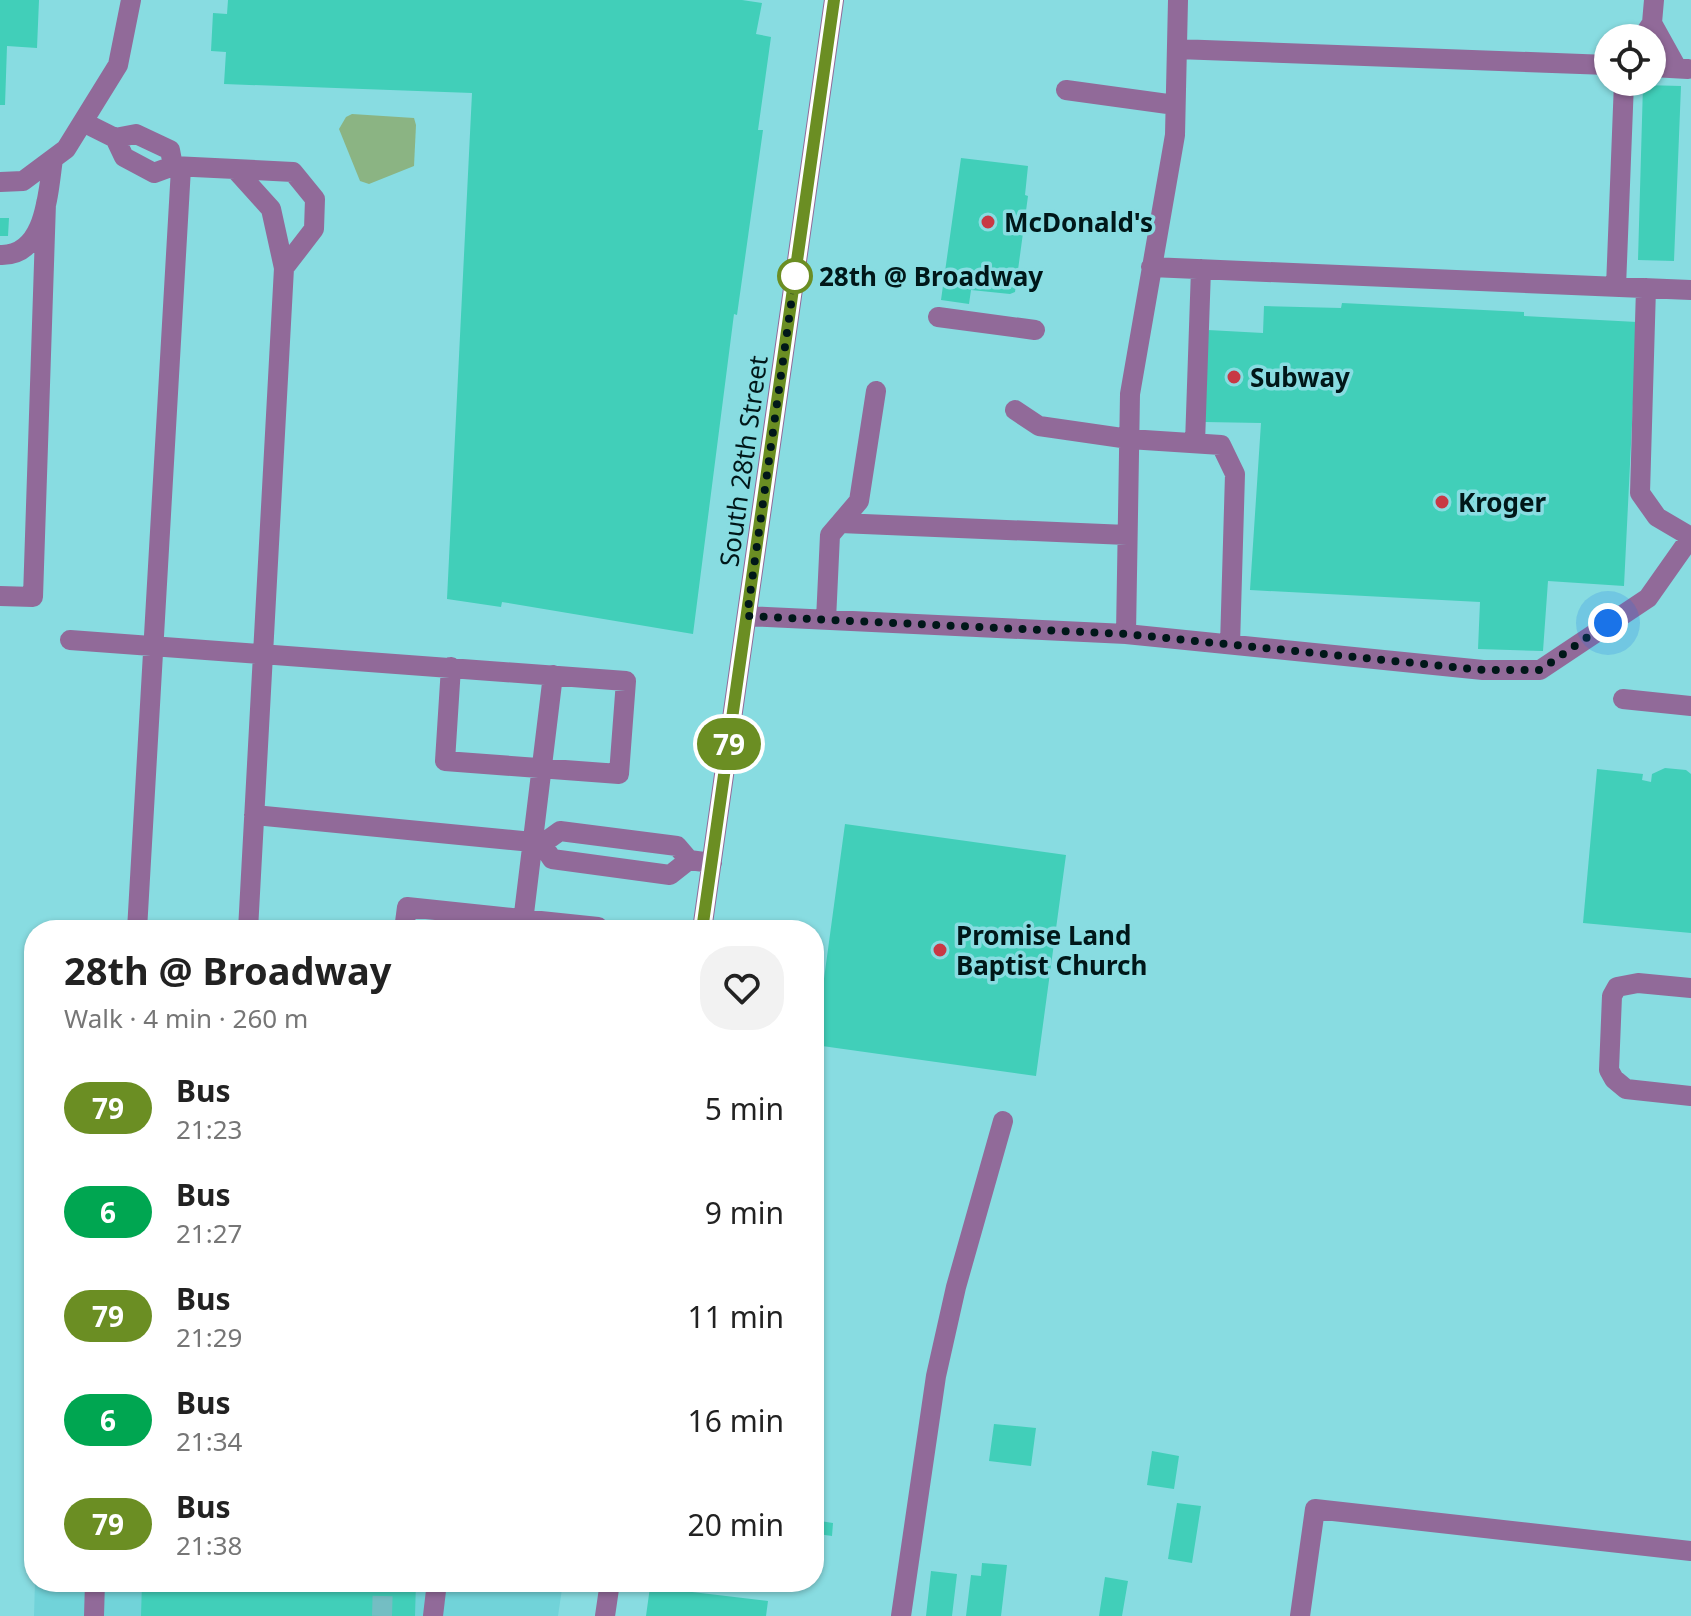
<!DOCTYPE html>
<meta charset="utf-8">
<style>
body{margin:0;font-family:"Noto Sans",sans-serif;background:#f2f2f2;color:#222;height:100vh;display:flex;flex-direction:column;font-size:30px;white-space:nowrap}
*{box-sizing:border-box;margin:0}
p{font-size:26px;color:#767676}
.icon{flex:none;width:44px;height:44px;fill:none;stroke:currentColor;stroke-width:2;stroke-linecap:round;stroke-linejoin:round}
.map{position:relative;flex:1;overflow:hidden}
.drawer{position:absolute;left:24px;top:920px;width:800px;height:672px;display:flex;flex-direction:column;background:#fff;border-radius:32px;box-shadow:0 2px 6px #0004}
.drawer>*{flex:none}
.badge{padding:0 16px;border-radius:26px;font-size:28px;line-height:52px}
.controls{position:absolute;left:1594px;top:24px;display:grid;gap:16px}
.controls a{display:grid;place-items:center;width:72px;height:72px;border-radius:50%;background:#fff;box-shadow:0 2px 6px #0004;font-size:40px}
.you{position:absolute;width:40px;height:40px;margin:-20px;border:6px solid #fff;border-radius:50%;background:#1a73e8;box-shadow:0 0 0 12px #1a73e833}
.map>.badge{position:absolute;translate:-50% -50%;box-shadow:0 0 0 4px #fff}
.round{display:grid;place-items:center;flex:none;width:84px;height:84px;border-radius:32px;background:#f2f2f2}
.summary{display:flex;align-items:center;justify-content:space-between;height:136px;padding:0 40px}
h1{font-size:38px;font-weight:700;line-height:60px}
ul{padding:0;list-style:none}
li{display:flex;align-items:center;gap:24px;height:104px;padding:0 40px}
li div{flex:1}
li b{display:block;font-size:30px}
li em{font-style:normal}
li .badge{min-width:88px;font-weight:700;text-align:center}
.map>svg:first-child{display:block}
.built{fill:#71d3d9}
.green{fill:#8bb483}
.building{fill:#41cfb9}
.lines{fill:none;stroke-linecap:round;stroke-linejoin:round}
.minor-tunnel{stroke:#74bec3;stroke-width:20;stroke-dasharray:20 10;stroke-linecap:butt}
.minor{stroke:#916a99;stroke-width:20}
.line-casing{stroke:#fff;stroke-width:18}
.line{stroke:#6b8e23;stroke-width:12}
.walk{stroke:#001719;stroke-width:8;stroke-dasharray:0 14.4}
.poi-dot{fill:#c83844;stroke:#88dce1;stroke-width:3}
.stop-dot{fill:#fff;stroke:#6b8e23;stroke-width:4}
.labels{text-anchor:middle;dominant-baseline:central;stroke-width:7;stroke-linejoin:round;paint-order:stroke}
.poi-label{font-size:26px;font-weight:bold;fill:#001719;stroke:#88dce1;text-anchor:start}
.stop-label{font-size:26px;font-weight:bold;fill:#001719;stroke:#88dce1;text-anchor:start}
.street-label{font-size:26px;fill:#001719;stroke:#88dce1}
</style>
<div class="map">
<svg width="1691" height="1616" viewBox="0 0 1691 1616">
<rect width="100%" height="100%" fill="#88dce1"/>
<path class="built" d="M35,1582H563L558,1616H34Z"/>
<path class="green" d="M352,114L414,118L416,125L414,166L369,184L360,181L339,129L346,117Z"/>
<path class="building" d="M0,0H39L37,48L7,46L5,105H0Z
M228,0H742L762,3L756,34L771,37L758,130H763L737,315L734,314L693,634L502,602L501,607L447,599L472,93L224,84L226,52L211,51L213,13L227,14Z
M1643,85L1681,86L1674,261L1638,260Z
M961,158L1028,166L1025,195L1028,196L1015,292L1010,294L971,290L969,304L941,300Z
M0,218H9L8,236H0Z
M1342,303L1524,312V316L1637,322L1624,586L1548,581L1543,651L1478,649L1480,602L1250,590L1261,423L1205,422L1208,330L1263,333L1264,306L1341,308Z
M1665,768L1686,770L1691,774V933L1583,923L1597,769L1643,774L1642,780L1651,782L1652,774Z
M845,824L1066,855L1036,1076L815,1045Z
M994,1424L1036,1428L1031,1466L989,1461Z
M1152,1451L1179,1456L1174,1489L1147,1485Z
M1177,1503L1201,1506L1192,1563L1168,1559Z
M820,1521L833,1523L832,1536L818,1534Z
M982,1563L1007,1565L1001,1616H966L971,1575L981,1576Z
M931,1571L957,1574L952,1616H926Z
M1105,1577L1128,1581L1122,1616H1099Z
M142,1582H416L415,1616H141Z
M650,1587L768,1601L766,1616H646Z"/>
<g class="lines">
<path class="minor-tunnel" d="M382,1616L383,1582"/>
<path class="minor" d="M1652,23L1677,68
M1642,38L1652,23L1654,0
M1177,49L1608,65
M1652,67L1688,69
M1066,90L1175,105
M83,122L115,138L136,134L170,150L173,166
M115,138L124,157L154,173L173,166L235,169L271,209L284,268L248,930
M235,169L293,172L315,199L314,229L284,268
M0,182L23,181L66,149L118,65L131,0
M0,255C46,257 48,192 53,159
M1151,267L1691,290
M1616,287L1624,82
M938,317L1035,330
M1015,410L1039,426L1129,439L1221,445L1235,474L1230,645
M1195,443L1201,269
M840,523L1127,535
M0,596L33,597L46,203
M747,616L1126,634L1483,670H1540L1648,598L1691,537L1657,517L1640,493L1646,288
M826,620L830,535L859,501L876,391
M1126,634L1130,394L1175,135L1178,0
M70,640L626,681L619,774L445,761L451,667
M1623,699L1691,706
M254,815L532,842L542,844L552,859L670,875L689,860L712,863
M542,844L560,831L677,846L689,860
M137,930L181,168
M404,930L407,907L598,927V930
M522,930L553,675
M702,930L834,0
M1691,988L1638,983L1617,987L1612,996L1609,1070L1614,1079L1626,1089L1691,1096
M94,1616L95,1582
M433,1616L437,1582
M605,1616L610,1582
M901,1616L936,1376L956,1287L1003,1121
M1300,1616L1315,1509L1691,1551"/>
</g>
<g class="lines">
<defs>
<path id="line" d="M702,930L834,0"/>
</defs>
<use href="#line" class="line-casing"/>
<use href="#line" class="line"/>
<path class="walk" d="M795,276L747,616L1126,634L1483,670H1540L1608,623"/>
</g>
<g class="poi-dot">
<circle cx="988" cy="222" r="8"/>
<circle cx="1234" cy="377" r="8"/>
<circle cx="1442" cy="502" r="8"/>
<circle cx="940" cy="950" r="8"/>
</g>
<circle class="stop-dot" cx="795" cy="276" r="16"/>
<g class="labels">
<g class="poi-label">
<text x="1004" y="222">McDonald's</text>
<text x="1250" y="377">Subway</text>
<text x="1458" y="502">Kroger</text>
<text x="956" y="935">Promise Land<tspan x="956" dy="30">Baptist Church</tspan></text>
</g>
<g class="stop-label">
<text x="819" y="276">28th @ Broadway</text>
</g>
<g class="street-label">
<text transform="translate(743 461) rotate(-82)">South 28th Street</text>
</g>
</g>
</svg>
<div class="controls">
<a><svg class="icon" aria-label="locate" viewBox="0 0 24 24"><circle cx="12" cy="12" r="6"/><path d="M12 2v4M12 18v4M2 12h4M18 12h4"/></svg></a>
</div>
<div class="you" style="left:1608px;top:623px"></div>
<b class="badge" style="left:729px;top:744px;background:#6b8e23;color:#fff">79</b>
<section class="drawer">
<div class="summary"><div><h1>28th @ Broadway</h1><p>Walk · 4 min · 260 m</p></div><a class="round"><svg class="icon" aria-label="heart" viewBox="0 0 24 24"><path d="M12 20l-8-8c-3-5 5-10 8-4 3-6 11-1 8 4z"/></svg></a></div>
<ul>
<li><span class="badge" style="background:#6b8e23;color:#fff">79</span><div><b>Bus</b><p>21:23</p></div><em>5 min</em></li>
<li><span class="badge" style="background:#00a651;color:#fff">6</span><div><b>Bus</b><p>21:27</p></div><em>9 min</em></li>
<li><span class="badge" style="background:#6b8e23;color:#fff">79</span><div><b>Bus</b><p>21:29</p></div><em>11 min</em></li>
<li><span class="badge" style="background:#00a651;color:#fff">6</span><div><b>Bus</b><p>21:34</p></div><em>16 min</em></li>
<li><span class="badge" style="background:#6b8e23;color:#fff">79</span><div><b>Bus</b><p>21:38</p></div><em>20 min</em></li>
</ul>
</section>
</div>
